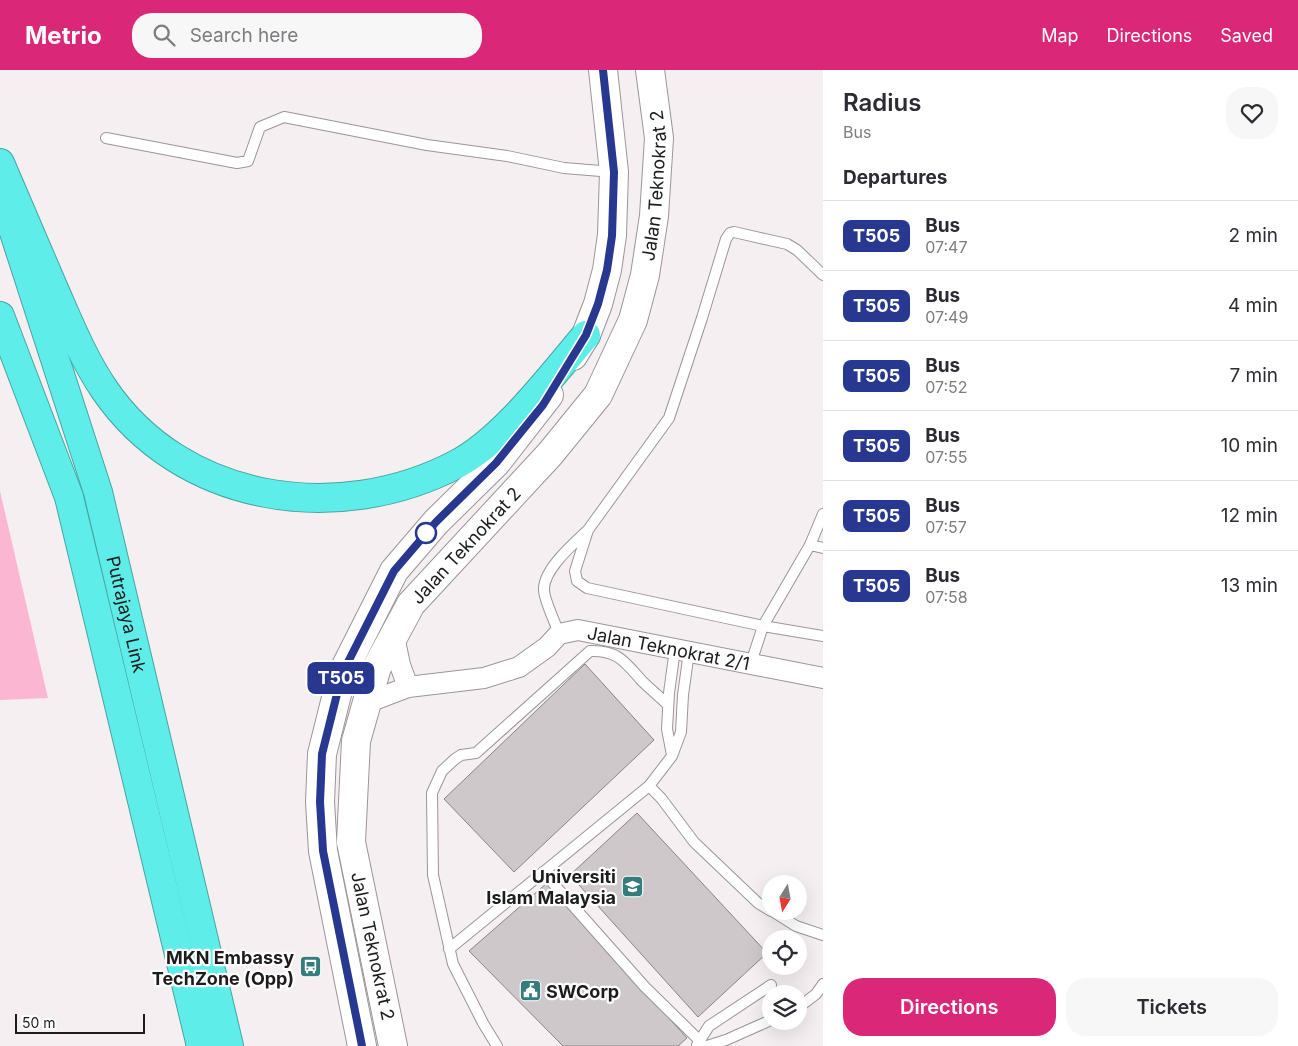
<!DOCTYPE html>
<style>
body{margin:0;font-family:Inter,sans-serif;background:#f7f7f7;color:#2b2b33;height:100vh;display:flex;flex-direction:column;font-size:19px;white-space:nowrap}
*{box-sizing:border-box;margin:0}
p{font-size:16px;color:#7c7c81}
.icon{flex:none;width:28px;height:28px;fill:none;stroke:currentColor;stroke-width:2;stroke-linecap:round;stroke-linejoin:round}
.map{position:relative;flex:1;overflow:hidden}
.panel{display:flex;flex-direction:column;background:#fff;width:475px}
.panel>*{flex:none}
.badge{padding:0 10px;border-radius:8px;font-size:18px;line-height:32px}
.needle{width:32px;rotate:191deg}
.buttons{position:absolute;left:762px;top:805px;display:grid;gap:10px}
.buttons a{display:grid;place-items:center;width:45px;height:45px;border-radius:50%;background:#fff;box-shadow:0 5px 20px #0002;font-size:25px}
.scale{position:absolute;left:15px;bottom:12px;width:130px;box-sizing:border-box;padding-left:5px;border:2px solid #1d1b1c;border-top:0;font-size:14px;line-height:18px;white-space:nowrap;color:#1d1b1c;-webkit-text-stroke:4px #fefefe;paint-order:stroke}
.map>.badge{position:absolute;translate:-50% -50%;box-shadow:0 0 0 2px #fff}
h2{padding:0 20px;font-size:19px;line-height:45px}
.round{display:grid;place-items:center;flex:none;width:52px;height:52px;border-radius:20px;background:#f7f7f7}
.overview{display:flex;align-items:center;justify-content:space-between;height:85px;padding:0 20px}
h1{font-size:24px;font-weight:600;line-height:38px}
.primary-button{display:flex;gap:10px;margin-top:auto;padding:10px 20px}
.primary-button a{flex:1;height:58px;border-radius:20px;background:#db2777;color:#fff;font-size:20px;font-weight:600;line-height:58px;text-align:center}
.primary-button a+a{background:#f7f7f7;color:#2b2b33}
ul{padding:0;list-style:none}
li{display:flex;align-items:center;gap:15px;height:70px;padding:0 20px;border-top:1px solid #e1e1e2}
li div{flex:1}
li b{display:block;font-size:19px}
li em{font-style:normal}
li .badge{min-width:55px;font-weight:700;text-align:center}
header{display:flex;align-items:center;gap:30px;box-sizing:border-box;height:70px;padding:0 25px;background:#db2777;color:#fff}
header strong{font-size:24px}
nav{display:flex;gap:28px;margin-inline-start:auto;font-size:18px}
.search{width:350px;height:45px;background:#f7f7f7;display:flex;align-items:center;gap:12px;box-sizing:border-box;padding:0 18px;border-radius:20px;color:#7c7c81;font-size:19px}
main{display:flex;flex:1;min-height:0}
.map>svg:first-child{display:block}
.green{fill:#fbb6d2}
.building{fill:#cfc8ca;stroke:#8a8386}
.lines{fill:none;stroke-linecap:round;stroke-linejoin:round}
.service-casing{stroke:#9c9597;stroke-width:12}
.minor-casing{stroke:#9c9597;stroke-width:22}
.secondary-casing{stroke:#9c9597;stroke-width:30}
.motorway-casing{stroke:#48a4a1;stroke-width:30}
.service{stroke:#fff;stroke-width:10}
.minor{stroke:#fff;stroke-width:20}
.secondary{stroke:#fff;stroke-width:28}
.motorway{stroke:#5fede9;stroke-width:28}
.line-casing{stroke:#fff;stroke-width:11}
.line{stroke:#283890;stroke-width:8}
.stop-dot{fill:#fff;stroke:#283890;stroke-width:2.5}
.labels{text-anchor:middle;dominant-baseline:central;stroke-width:4.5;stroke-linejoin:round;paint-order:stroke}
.street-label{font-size:18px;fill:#1d1b1c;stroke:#fefefe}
.poi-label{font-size:18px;font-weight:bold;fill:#1d1b1c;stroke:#fefefe;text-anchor:end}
</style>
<header>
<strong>Metrio</strong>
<div class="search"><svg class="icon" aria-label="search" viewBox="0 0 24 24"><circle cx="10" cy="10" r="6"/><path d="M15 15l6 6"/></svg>Search here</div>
<nav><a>Map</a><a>Directions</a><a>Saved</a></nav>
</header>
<main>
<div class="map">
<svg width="823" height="976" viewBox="0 0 823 976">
<rect width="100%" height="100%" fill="#f6eff1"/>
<path class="green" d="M0,421L48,628L0,630Z"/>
<path class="building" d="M585,594L654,670L514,802L444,729Z
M637,743L767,883L698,947L570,805Z
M547,813L687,968L678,976H563L469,881Z"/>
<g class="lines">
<defs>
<path id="service" d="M106,68L237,93L248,91L260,57L284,47L427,75L507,86L564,98L613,102
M823,205L797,180L787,174L734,162L730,163L726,169L702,248L669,348L588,460L575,501L577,511L587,518L763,556L823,566
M810,475L823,478
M559,564C556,554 544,530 544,520C543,500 573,474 587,461
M751,593L763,556L810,475L823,444
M672,685L667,659L669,623L675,579
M649,716L661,728L694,772L758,833L771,841
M543,802L645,917L699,970
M772,841L796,856L823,865
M449,879L649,716L672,686L681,662L683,625L689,582
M799,937L816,924L823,914
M697,975L709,956L771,915
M497,976L483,953L453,894L433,805L432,723L442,701L455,689L461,685L476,683L590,581C618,580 625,592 642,611C650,619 660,627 668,635
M707,976L726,970L771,950"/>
<g id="minor">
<path d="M394,566L400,595L408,617"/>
<path id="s1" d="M366,637L374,630L408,617L484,608L519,597L547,577L559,564L578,560L823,608"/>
</g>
<g id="secondary">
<path d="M573,286L586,265L598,234L607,200L612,165L614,102L603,0"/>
<path d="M362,976L323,781L320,732L322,684L342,604L394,501L436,452L496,393L549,325"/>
<path id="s2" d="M393,976L351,772L356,671L377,597L411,534L550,384L598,325L633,250L645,205L654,146L659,68L650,0"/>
</g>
<g id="motorway">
<path d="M0,93C18,135 36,177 54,219C69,253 83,288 104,319C182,434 339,456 457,394C504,369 551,306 586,265"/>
<path id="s3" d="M0,119L98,422L229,976"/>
<path d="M0,246L69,427L201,976"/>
</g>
</defs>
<use href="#service" class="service-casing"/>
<use href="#minor" class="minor-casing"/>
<use href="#secondary" class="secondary-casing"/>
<use href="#motorway" class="motorway-casing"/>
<use href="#service" class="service"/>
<use href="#minor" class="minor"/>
<use href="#secondary" class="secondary"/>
<use href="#motorway" class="motorway"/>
</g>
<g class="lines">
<defs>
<path id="line" d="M362,976L323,781L320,732L322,684L342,604L394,501L436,452L496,393L543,335L586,265L598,234L607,200L612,166L614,102L603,0"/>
</defs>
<use href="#line" class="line-casing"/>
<use href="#line" class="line"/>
</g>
<defs>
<symbol id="university-square" viewBox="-11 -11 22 22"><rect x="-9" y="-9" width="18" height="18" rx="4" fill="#347d7b" stroke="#fefefe"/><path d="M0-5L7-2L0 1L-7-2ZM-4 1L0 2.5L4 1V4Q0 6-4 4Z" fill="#fff"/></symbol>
<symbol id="bus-square" viewBox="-11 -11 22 22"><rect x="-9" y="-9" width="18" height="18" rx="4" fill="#347d7b" stroke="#fefefe"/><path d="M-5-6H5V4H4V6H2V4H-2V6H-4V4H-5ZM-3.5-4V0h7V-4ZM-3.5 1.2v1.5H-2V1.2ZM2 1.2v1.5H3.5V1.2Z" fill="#fff"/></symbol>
<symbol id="civic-square" viewBox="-11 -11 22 22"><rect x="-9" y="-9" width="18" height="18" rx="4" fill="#347d7b" stroke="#fefefe"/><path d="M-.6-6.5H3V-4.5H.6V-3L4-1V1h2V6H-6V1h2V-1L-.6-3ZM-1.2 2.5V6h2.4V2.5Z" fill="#fff"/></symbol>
</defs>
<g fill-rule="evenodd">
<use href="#university-square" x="620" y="804" width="25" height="25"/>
<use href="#bus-square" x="298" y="884" width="25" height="25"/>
<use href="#civic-square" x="518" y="908" width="25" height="25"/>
</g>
<circle class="stop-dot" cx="426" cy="463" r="10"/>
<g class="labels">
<g class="street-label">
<text stroke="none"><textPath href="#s2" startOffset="958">Jalan Teknokrat 2</textPath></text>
<text stroke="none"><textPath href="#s2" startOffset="538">Jalan Teknokrat 2</textPath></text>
<text stroke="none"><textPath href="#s3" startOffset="444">Putrajaya Link</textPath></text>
<text stroke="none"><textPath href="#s1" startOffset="324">Jalan Teknokrat 2/1</textPath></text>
<text transform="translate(373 876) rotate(78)">Jalan Teknokrat 2</text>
</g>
<g class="poi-label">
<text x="616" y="806">Universiti<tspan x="616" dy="21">Islam Malaysia</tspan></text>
<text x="294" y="887">MKN Embassy<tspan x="294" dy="21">TechZone (Opp)</tspan></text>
<text x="546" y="921" text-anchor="start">SWCorp</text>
</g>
</g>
</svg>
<div class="buttons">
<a><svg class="needle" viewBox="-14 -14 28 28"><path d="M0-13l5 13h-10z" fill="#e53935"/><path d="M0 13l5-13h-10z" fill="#7c7c81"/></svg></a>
<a><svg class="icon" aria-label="locate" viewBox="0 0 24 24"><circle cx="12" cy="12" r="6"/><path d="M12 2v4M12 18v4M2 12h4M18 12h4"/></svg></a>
<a><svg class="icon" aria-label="layers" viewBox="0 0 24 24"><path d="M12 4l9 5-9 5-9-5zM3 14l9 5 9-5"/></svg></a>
</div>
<div class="scale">50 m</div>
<b class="badge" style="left:341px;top:608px;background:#283890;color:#fff">T505</b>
</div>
<section class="panel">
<div class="overview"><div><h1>Radius</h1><p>Bus</p></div><a class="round"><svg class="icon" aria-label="heart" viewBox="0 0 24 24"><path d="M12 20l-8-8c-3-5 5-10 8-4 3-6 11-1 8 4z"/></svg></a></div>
<h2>Departures</h2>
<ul>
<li><span class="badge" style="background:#283890;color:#fff">T505</span><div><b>Bus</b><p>07:47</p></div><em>2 min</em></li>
<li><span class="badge" style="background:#283890;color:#fff">T505</span><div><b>Bus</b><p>07:49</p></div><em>4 min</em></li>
<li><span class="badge" style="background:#283890;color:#fff">T505</span><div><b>Bus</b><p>07:52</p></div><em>7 min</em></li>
<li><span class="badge" style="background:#283890;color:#fff">T505</span><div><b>Bus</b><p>07:55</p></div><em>10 min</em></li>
<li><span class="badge" style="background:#283890;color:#fff">T505</span><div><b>Bus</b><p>07:57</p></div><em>12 min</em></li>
<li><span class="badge" style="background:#283890;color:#fff">T505</span><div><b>Bus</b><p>07:58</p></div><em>13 min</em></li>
</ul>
<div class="primary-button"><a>Directions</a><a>Tickets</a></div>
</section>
</main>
